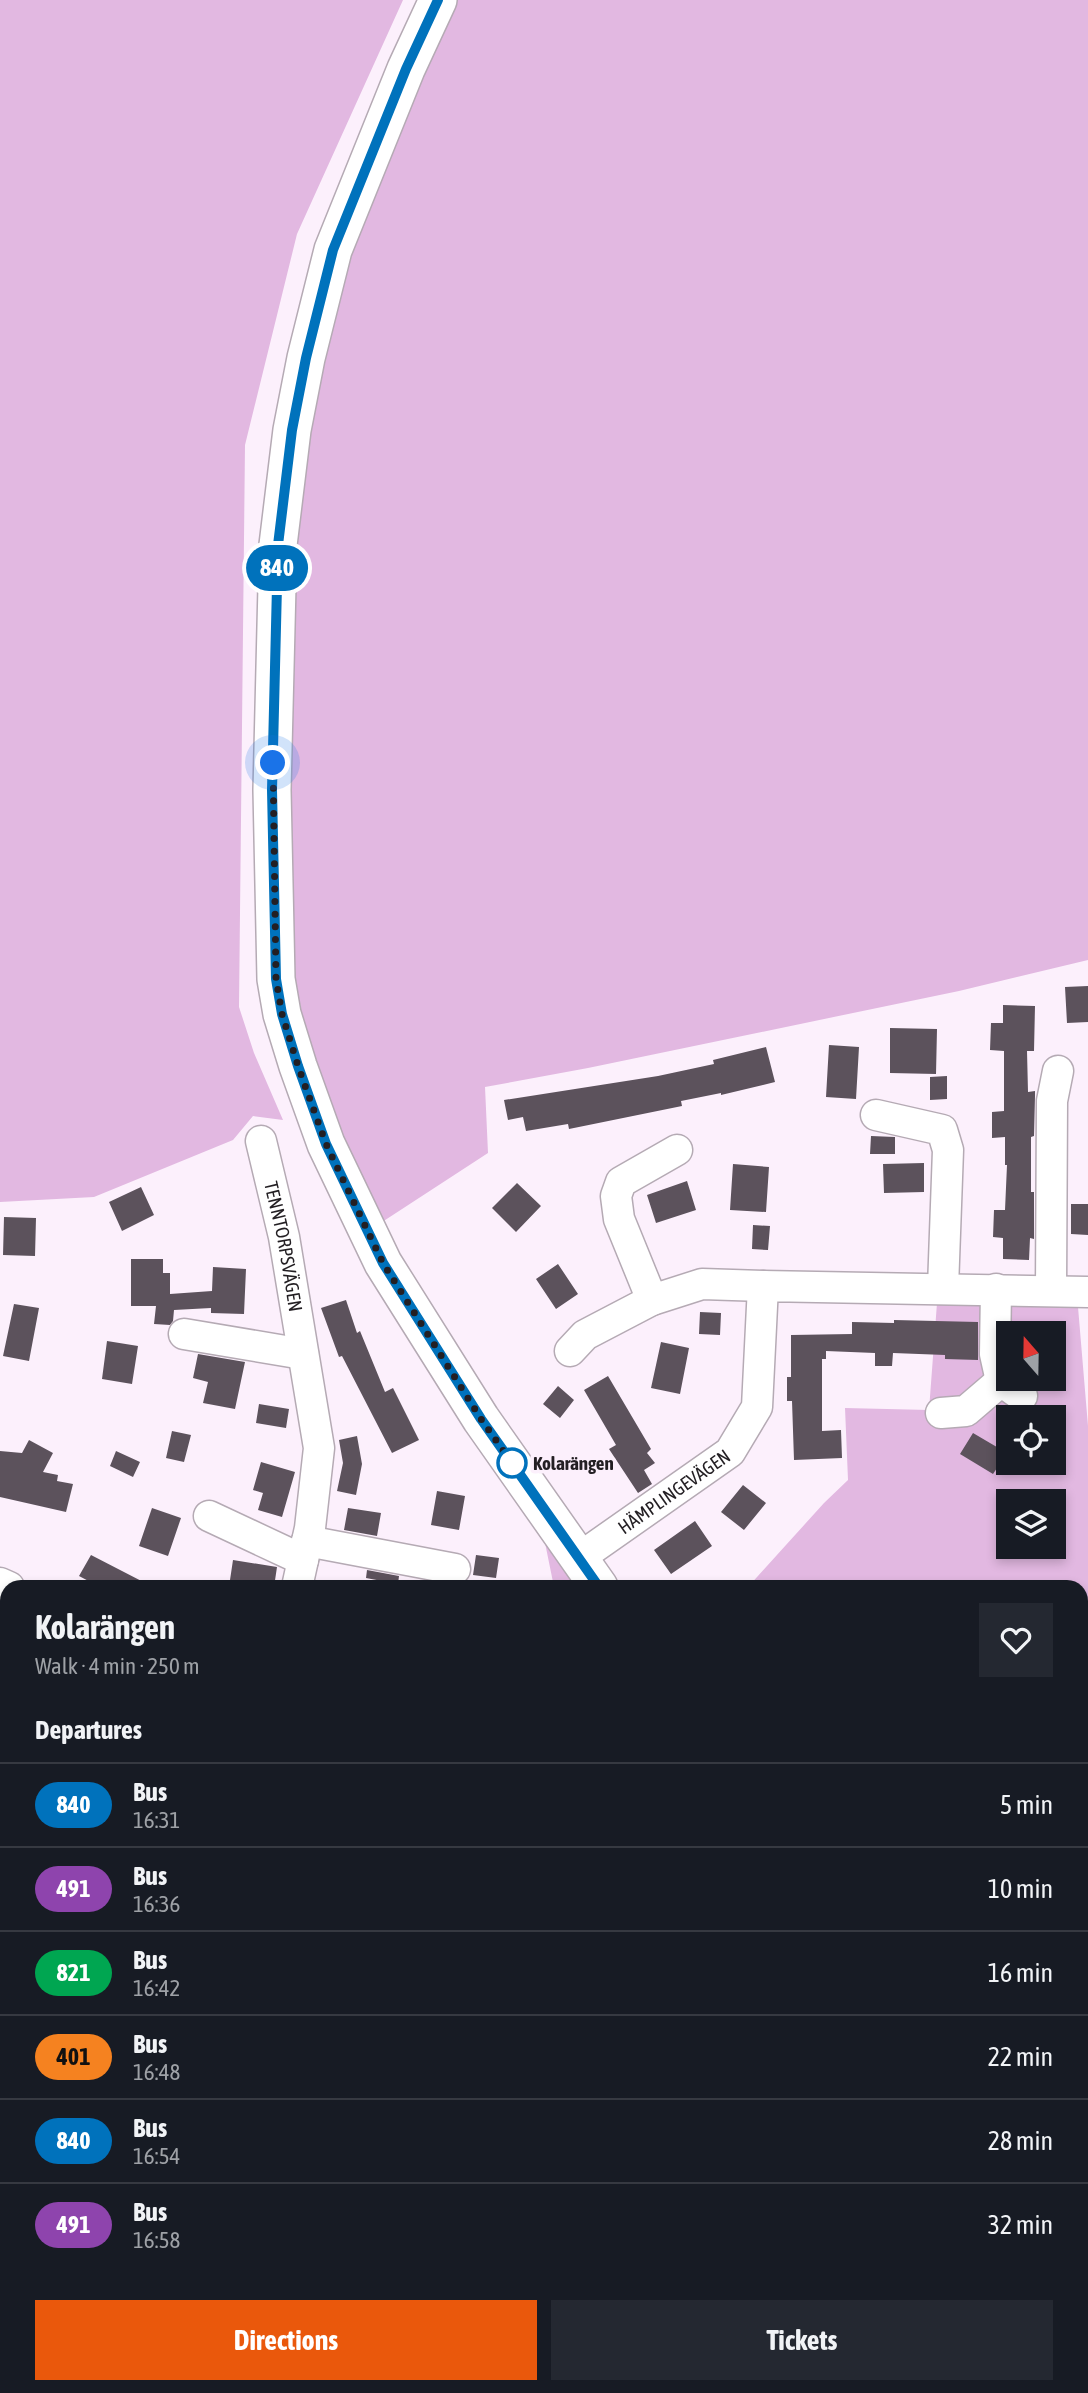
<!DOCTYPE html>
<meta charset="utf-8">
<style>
body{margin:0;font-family:"Asap Condensed",sans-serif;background:#242831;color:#f1f3f6;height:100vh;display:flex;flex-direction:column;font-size:26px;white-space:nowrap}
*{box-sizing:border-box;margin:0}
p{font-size:23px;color:#9ea1a6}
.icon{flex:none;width:38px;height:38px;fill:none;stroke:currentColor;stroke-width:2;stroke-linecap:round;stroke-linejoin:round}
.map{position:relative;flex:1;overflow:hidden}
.details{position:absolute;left:0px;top:1580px;width:1088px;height:814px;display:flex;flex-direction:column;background:#171b24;border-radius:21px 21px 0 0;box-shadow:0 4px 10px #0003}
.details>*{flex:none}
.badge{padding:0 14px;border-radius:23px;font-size:24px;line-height:46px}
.needle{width:46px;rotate:340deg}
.fabs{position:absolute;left:996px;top:1321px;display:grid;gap:14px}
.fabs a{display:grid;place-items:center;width:70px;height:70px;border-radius:0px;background:#171b24;box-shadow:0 4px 10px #0003;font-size:35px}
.you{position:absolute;width:35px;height:35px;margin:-18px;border:5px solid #fff;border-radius:50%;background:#1a73e8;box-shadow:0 0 0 10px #1a73e833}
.map>.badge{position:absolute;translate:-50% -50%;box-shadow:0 0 0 4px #fff}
h2{padding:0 35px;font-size:26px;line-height:63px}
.round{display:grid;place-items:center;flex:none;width:74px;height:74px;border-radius:0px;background:#242831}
.head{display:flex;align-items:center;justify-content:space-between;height:119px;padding:0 35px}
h1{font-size:33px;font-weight:700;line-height:52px}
.action{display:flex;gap:14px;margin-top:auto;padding:14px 35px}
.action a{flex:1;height:80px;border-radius:0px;background:#ea580c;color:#fff;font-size:28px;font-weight:700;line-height:80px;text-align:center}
.action a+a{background:#242831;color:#f1f3f6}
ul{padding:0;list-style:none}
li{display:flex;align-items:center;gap:21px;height:84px;padding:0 35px;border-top:2px solid #363941}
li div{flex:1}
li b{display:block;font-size:26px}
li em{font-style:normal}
li .badge{min-width:77px;font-weight:700;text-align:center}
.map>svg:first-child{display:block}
.green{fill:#e2b8e1;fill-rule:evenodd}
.building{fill:#5c525c}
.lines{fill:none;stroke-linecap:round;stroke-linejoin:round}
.minor-casing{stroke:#b5aab4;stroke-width:33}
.major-casing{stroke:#b5aab4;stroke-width:40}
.minor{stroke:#fff;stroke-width:30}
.major{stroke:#fff;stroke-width:37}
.line-casing{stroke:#fff;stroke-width:16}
.line{stroke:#0072bc;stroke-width:10}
.walk{stroke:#231f23;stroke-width:7;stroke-dasharray:0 12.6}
.stop-dot{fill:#fff;stroke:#0072bc;stroke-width:3.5}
.labels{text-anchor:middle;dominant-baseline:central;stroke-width:7;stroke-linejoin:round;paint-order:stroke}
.street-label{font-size:19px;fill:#231f23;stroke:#fcf0fc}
.stop-label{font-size:19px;font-weight:bold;fill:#231f23;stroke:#fcf0fc;text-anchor:start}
</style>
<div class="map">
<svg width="1088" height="2393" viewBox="0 0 1088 2393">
<rect width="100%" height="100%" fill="#fcf0fc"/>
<path class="green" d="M0,0H403L297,234L245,445L239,1007L254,1053L283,1120L253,1116L233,1140L94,1197L0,1202Z
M449,0H1088V960L959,991L588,1068L485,1087L488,1153L376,1226L329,1112L305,1033L290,946L285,662L305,407L338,256Z
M937,1303L1078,1307L1088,1426V1783L1082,1782V1587H748L824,1503L848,1480L845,1408L929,1410ZM1008,1334H1054V1379H1008ZM1008,1418H1054V1463H1008ZM1008,1502H1054V1547H1008Z
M543,1533L581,1587H554Z
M0,1978L7,1981V2387H151L149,2393H0Z
M540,2387H872L876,2393H539Z"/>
<path class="building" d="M1088,986V1022L1067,1023L1065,987Z
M1003,1005L1035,1006L1034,1051H1027L1028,1092L1035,1091V1096L1034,1136L1031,1137V1192H1034V1239L1030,1238L1029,1260L1003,1259V1238L993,1237L994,1210H1005L1007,1165H1005V1137L992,1138V1112L1004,1111V1051L990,1050L991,1023H1003Z
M890,1028L937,1029L936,1074L890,1073Z
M829,1045L859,1047L856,1099L826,1097Z
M766,1047L775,1082L721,1095V1093L681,1101L682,1106L569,1129L568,1124L526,1131L523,1117L508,1120L504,1100L658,1076L714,1064L713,1060Z
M947,1076V1099L930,1100V1077Z
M871,1136L895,1137V1154H870Z
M924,1163V1192L884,1193L883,1164Z
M733,1164L769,1167L766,1212L730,1210Z
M687,1181L696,1210L656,1223L647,1195Z
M517,1183L541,1206L516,1232L492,1208Z
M141,1187L154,1215L122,1231L109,1202Z
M1071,1204H1088V1235L1071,1234Z
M4,1217L36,1218L35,1256L3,1255Z
M753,1225L770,1226L768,1250L752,1249Z
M131,1259H163V1273H170V1294L212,1291L213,1267L246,1269L244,1314L211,1313V1308L174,1310L173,1321L170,1325L154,1324L156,1306H131Z
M558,1264L578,1294L556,1309L536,1279Z
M346,1300L357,1333L360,1331L385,1392L393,1388L419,1440L392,1453L342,1356L339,1357L321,1308Z
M14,1304L39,1308L29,1361L3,1356Z
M700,1312L721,1313L720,1335L699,1334Z
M894,1320L978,1322V1360L945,1359V1355L893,1353L892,1366H875V1353L826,1351V1359H822V1431L841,1430L842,1458L794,1460L792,1401H787V1377H791V1335L852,1334V1322L894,1323Z
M107,1341L138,1346L132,1384L102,1379Z
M661,1342L689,1348L680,1394L651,1388Z
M198,1354L245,1362L235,1409L203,1403L208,1382L193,1378Z
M608,1376L651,1449L647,1453L655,1463L644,1470L652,1484L638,1493L609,1449L616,1445L584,1390Z
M558,1386L574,1400L560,1418L543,1404Z
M259,1404L289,1409L286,1428L256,1423Z
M172,1431L191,1435L184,1462L166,1458Z
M973,1433L1007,1453L993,1474L960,1454Z
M357,1436L362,1464L356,1495L337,1491L343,1463L339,1440Z
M29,1440L53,1453L43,1472L58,1475L57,1481L73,1484L66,1512L0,1497V1451L22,1453Z
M116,1451L140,1462L133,1477L110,1466Z
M261,1462L295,1472L282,1517L258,1510L263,1493L253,1490Z
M743,1485L766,1503L744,1530L721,1512Z
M437,1491L465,1496L459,1530L431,1525Z
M152,1508L181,1518L168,1556L139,1546Z
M348,1508L381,1513L377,1536L344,1530Z
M695,1521L712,1546L671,1574L654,1550Z
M91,1555L153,1587H100L79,1576Z
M476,1555L499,1558L496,1578L473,1575Z
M233,1560L277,1567L274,1587H242L243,1582L230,1580Z
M367,1570L399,1576L398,1584L366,1578Z"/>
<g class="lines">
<defs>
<g id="minor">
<path d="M876,1115L942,1130L948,1150L943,1288"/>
<path id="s1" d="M261,1141L284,1237L319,1448L310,1528L297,1587"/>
<path d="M996,1289L995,1354L1001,1381L1022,1396"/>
<path d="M1051,1290L1052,1101L1058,1071"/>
<path d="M652,1300L619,1219L616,1196L621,1182L677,1150"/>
<path d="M184,1334L303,1354"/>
<path d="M570,1351L585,1335L652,1300L702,1284L763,1286"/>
<path d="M941,1413L966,1411L1001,1381"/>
<path d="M209,1516L303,1560"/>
<path d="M307,1541L455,1569"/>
<path id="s2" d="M579,1558L730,1452L757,1407L763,1286L1088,1292"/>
<path d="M0,1583L9,1587"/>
<path d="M0,1965L7,1968"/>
<path d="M887,2387L890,2393"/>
</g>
<path id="major" d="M438,0L406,69L333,250L306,358L292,430L278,545L272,790L276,979L282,1014L298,1066L326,1144L383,1263L481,1419L599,1587
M1082,2085L1088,2093"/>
</defs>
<use href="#minor" class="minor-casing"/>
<use href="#major" class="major-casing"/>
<use href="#minor" class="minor"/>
<use href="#major" class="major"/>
</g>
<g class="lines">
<defs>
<path id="line" d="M438,0L406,69L333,250L306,358L292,430L278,545L272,790L276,979L282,1014L298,1066L326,1144L383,1263L481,1419L599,1587"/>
</defs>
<use href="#line" class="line-casing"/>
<use href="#line" class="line"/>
<path class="walk" d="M273,763L276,979L282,1014L298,1066L326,1144L383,1263L481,1419L512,1463"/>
</g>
<circle class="stop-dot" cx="512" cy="1463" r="14"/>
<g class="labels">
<g class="street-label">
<text stroke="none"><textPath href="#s1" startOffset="108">TENNTORPSVÄGEN</textPath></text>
<text stroke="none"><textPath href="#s2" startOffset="116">HÄMPLINGEVÄGEN</textPath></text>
</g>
<g class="stop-label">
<text x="533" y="1463">Kolarängen</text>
</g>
</g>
</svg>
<div class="fabs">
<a><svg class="needle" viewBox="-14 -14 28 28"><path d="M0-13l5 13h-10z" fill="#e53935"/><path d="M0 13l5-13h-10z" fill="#9ea1a6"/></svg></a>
<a><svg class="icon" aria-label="locate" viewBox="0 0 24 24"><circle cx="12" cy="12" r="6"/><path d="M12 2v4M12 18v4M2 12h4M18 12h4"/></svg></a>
<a><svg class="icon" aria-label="layers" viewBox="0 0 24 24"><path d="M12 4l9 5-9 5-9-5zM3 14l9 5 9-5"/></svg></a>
</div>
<div class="you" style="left:273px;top:763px"></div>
<b class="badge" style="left:277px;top:568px;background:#0072bc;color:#fff">840</b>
<section class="details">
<div class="head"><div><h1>Kolarängen</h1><p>Walk · 4 min · 250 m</p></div><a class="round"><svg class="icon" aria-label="heart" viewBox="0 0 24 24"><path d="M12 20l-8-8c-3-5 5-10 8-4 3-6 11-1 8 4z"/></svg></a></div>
<h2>Departures</h2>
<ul>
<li><span class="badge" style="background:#0072bc;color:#fff">840</span><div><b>Bus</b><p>16:31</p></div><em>5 min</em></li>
<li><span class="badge" style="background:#8e44ad;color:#fff">491</span><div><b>Bus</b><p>16:36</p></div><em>10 min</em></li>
<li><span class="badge" style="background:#00a651;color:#fff">821</span><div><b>Bus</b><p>16:42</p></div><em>16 min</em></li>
<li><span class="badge" style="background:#f58220;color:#111">401</span><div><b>Bus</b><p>16:48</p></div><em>22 min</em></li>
<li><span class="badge" style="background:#0072bc;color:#fff">840</span><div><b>Bus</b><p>16:54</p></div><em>28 min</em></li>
<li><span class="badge" style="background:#8e44ad;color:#fff">491</span><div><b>Bus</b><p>16:58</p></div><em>32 min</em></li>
</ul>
<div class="action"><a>Directions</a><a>Tickets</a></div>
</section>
</div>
